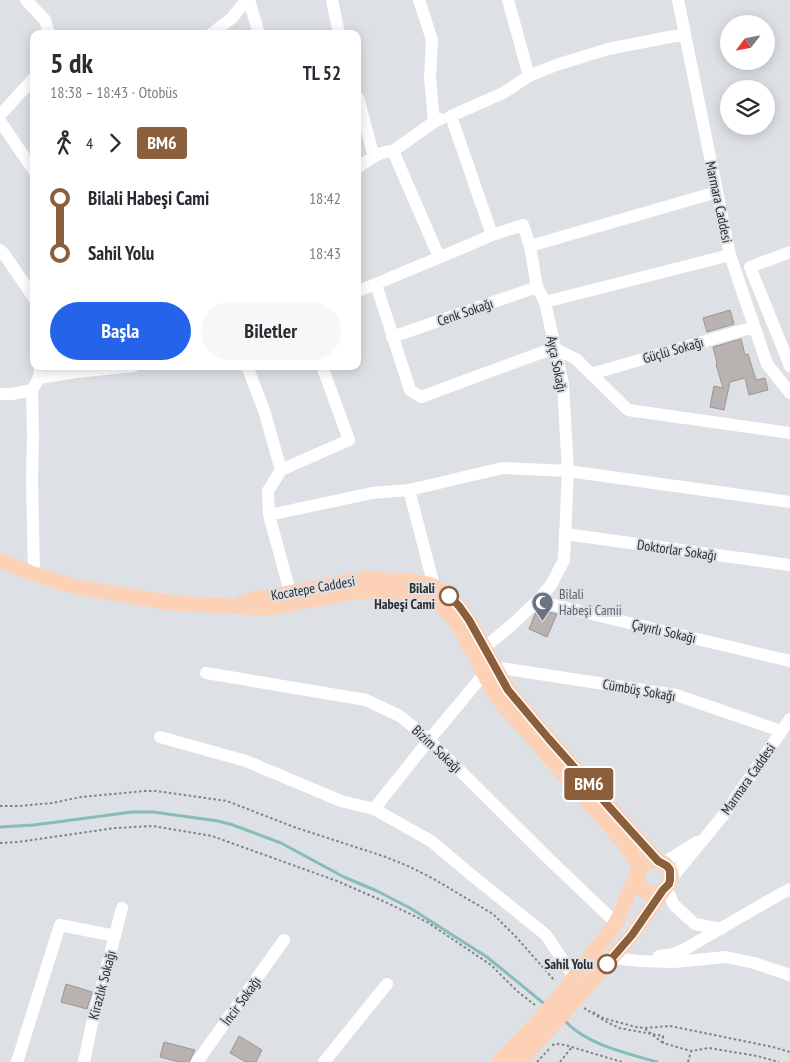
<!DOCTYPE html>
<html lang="tr">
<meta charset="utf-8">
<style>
body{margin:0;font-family:"PT Sans Narrow",sans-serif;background:#f7f7f7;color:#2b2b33;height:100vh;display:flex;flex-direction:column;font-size:19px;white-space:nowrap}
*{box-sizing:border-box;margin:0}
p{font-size:16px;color:#7c7c81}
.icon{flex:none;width:28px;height:28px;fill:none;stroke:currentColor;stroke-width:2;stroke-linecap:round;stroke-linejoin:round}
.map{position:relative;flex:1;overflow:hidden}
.side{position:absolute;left:30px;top:30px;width:331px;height:340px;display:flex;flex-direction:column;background:#fff;border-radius:10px;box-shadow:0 2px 12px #0003}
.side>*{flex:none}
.badge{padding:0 10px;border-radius:4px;font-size:18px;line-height:32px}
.needle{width:32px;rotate:238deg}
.buttons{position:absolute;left:720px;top:15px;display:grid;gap:10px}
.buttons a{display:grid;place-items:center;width:55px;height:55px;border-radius:50%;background:#fff;box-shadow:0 2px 12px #0003;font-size:25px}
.map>.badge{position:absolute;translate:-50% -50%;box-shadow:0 0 0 2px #fff}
.legs{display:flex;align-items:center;gap:8px;height:55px;padding:0 20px;font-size:16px}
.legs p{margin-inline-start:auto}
.summary{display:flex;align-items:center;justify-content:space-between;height:85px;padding:0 20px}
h1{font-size:28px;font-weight:600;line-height:38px}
.primary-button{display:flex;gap:10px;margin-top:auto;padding:10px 20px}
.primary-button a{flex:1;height:58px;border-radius:30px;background:#2563eb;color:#fff;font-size:20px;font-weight:600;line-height:58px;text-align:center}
.primary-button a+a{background:#f7f7f7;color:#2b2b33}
ul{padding:0 20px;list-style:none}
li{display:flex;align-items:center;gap:18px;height:55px;font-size:19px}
li i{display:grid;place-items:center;width:8px;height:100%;margin:0 6px;background:currentColor}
li i::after{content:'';width:12px;height:12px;margin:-6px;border:4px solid;border-radius:50%;background:#fff}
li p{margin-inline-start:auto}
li:first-child i{background:linear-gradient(#0000 50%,currentColor 0)}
li:last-child i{background:linear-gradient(currentColor 50%,#0000 0)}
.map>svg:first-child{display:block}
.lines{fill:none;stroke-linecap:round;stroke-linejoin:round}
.stream{stroke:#88bcbb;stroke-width:3}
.building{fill:#b8b2b1;stroke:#9b9695}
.path{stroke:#818487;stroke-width:2;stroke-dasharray:2.5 2.5;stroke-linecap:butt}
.minor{stroke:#fff;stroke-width:12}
.major{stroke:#fdd1b6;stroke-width:15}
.line-1-casing{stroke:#fff;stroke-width:11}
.line-1{stroke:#8b5e3c;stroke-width:8}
.stop-1-dot{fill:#fff;stroke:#8b5e3c;stroke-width:2.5}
.labels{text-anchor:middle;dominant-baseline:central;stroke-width:4;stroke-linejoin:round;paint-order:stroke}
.street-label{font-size:14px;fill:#2b2d2e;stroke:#dde1e5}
.stop-label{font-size:14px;font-weight:bold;fill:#2b2d2e;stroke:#dde1e5;text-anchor:end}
.worship-label{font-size:14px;fill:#5b616d;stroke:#dde1e5;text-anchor:start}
</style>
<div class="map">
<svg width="790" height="1062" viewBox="0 0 790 1062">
<rect width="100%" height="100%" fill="#dde1e5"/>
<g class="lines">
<path class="stream" d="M0,827L34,825L132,812H153L218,821L233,825L281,843L344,877L377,891L410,908L487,957L547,1006
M563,1019C567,1023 571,1027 575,1030C598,1047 629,1054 657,1062"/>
</g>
<path class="building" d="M730,310L734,324L707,332L703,318Z
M741,339L745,355L748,354L756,380L765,378L768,390L749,395L745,378L730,382L724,410L710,407L714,386L723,388L716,364L717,363L713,347Z
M539,610L557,614L547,637L529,629L535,614Z
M66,984L92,992L87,1009L61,1002Z
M239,1036L262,1050L256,1062H246L230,1053Z
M164,1042L195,1050L189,1062H179L160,1057Z"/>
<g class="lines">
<path class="path" d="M0,806H19L52,803L81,797L145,791H156L227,801L294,827L383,856L408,866L432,878L493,914L517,938L555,981
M0,843L18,842L115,828L153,826L212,836L337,881L383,901L427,922L491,965L517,991L535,1005
M584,1008L605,1021L619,1028L663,1036V1043L691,1051L709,1048L757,1056L779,1062
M593,1012L603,1018L636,1027L644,1028L670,1026L773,1047L790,1052
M645,1029L663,1043
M552,1045L557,1044L565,1045L622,1062
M537,1062L549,1049
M560,1062L572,1047
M688,1062L691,1051"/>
<path class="minor" d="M26,0L45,20L49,34
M249,0L259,34
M332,0L339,34
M419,0L432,40L430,77L434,122
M508,0L529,76
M678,0L730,255L767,364L790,393
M211,34L232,18L246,0
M358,98L374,157
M0,115L34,78
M0,121L34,171
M393,151L439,257
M358,167C368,161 380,151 393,151L434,122L441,119
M492,235C454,252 415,267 376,284L410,390L421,397L554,348L576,359L628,410L790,433
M530,246L523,225L492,235L451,116L503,93L529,76L556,65L608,49L685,34
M0,250L4,254L34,298
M790,252L750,267L790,366
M358,291L376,284
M545,302L730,255
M392,337L537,287
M247,366L264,410L281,470L268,491L269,515L290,592
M591,374L754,327
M39,378L76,372L134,366
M0,394H12L32,390
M281,470L349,440L322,366
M409,490L434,586
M269,515L372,493L409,490L503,468L568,471L790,502
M565,534L790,565
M34,574L32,479L33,435L32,390L39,378L40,366
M537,601L790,661
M484,648L514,623L537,601L551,585L564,560L568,471L563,384L545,302L537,287L530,246L717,192
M494,667L676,695L781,731
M206,673L366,700L400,716L429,740L551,861L616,923
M160,737L246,761L341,801L374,809L429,740L484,674
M374,809L431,841L469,873L546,935L574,977
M663,863L697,842
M670,880L726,812L790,719
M666,888L674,905L695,924L721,929
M659,956L674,954L687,948L782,893L790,889
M612,958L640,961L674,962L726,957L754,963L790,975
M17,1062L60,925L115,936
M84,1062L91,1028L122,908
M197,1062L284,940
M324,1062L387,984"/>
<path class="major" d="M0,561L34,574L73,586L146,599L173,603L259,608H271L355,592L383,591L410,594L438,604L452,617L460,628L491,687L498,699L625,844L640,868
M242,602L349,581L365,579L411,581L423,583L434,586L441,590L449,597L459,606L469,620L508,690L549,739L658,861
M499,1062L538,1021L568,986L574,977L616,923L640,868C647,860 659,857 667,866C686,889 635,909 638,873
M519,1062L562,1015L632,935L663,891"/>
</g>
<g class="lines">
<defs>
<path id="line-1" d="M449,596L459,606L469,620L508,690L549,739L620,819L658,861L667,866L670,870V880L669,884L663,890L632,935L607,964"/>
</defs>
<use href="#line-1" class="line-1-casing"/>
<use href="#line-1" class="line-1"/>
</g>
<defs>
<symbol id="mosque-pin" viewBox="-11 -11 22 30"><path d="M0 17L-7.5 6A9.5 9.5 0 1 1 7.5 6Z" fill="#6b7280" stroke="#dde1e5"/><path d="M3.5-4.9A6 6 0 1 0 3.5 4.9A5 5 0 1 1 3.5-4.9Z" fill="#fff"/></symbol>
</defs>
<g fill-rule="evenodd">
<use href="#mosque-pin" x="530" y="590" width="25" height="34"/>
</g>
<g class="stop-1-dot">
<circle cx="449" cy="596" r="9"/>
<circle cx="607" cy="964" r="9"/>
</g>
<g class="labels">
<g class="street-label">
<text transform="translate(719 202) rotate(78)">Marmara Caddesi</text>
<text transform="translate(465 312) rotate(-19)">Cenk Sokağı</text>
<text transform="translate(673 350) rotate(-16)">Güçlü Sokağı</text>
<text transform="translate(557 364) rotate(79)">Ayça Sokağı</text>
<text transform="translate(677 550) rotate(8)">Doktorlar Sokağı</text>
<text transform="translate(313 588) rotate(-10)">Kocatepe Caddesi</text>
<text transform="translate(664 631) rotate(13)">Çayırlı Sokağı</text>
<text transform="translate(639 690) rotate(10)">Cümbüş Sokağı</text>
<text transform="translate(437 749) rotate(43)">Bizim Sokağı</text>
<text transform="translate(748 779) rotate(-55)">Marmara Caddesi</text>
<text transform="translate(102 985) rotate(-75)">Kirazlık Sokağı</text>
<text transform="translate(241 1001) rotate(-54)">İncir Sokağı</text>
</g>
<g class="stop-label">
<text x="435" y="588">Bilali<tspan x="435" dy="16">Habeşi Cami</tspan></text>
<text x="593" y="964">Sahil Yolu</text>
</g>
<g class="worship-label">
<text x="559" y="594">Bilali<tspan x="559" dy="16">Habeşi Camii</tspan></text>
</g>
</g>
</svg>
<div class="buttons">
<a><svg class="needle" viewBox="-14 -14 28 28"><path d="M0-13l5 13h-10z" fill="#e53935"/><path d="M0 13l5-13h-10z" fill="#7c7c81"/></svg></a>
<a><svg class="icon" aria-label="layers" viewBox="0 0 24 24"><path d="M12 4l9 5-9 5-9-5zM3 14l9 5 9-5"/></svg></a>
</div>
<b class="badge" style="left:589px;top:784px;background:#8b5e3c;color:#fff">BM6</b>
<section class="side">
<div class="summary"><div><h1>5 dk</h1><p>18:38 – 18:43 · Otobüs</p></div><b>TL 52</b></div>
<div class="legs"><svg class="icon" aria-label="walk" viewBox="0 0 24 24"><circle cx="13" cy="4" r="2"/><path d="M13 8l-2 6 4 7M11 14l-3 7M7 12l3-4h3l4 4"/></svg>4<svg class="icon" aria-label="forward" viewBox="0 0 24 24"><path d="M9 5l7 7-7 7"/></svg><b class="badge" style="background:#8b5e3c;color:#fff">BM6</b></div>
<ul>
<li><i style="color:#8b5e3c"></i><b>Bilali Habeşi Cami</b><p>18:42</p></li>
<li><i style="color:#8b5e3c"></i><b>Sahil Yolu</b><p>18:43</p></li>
</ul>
<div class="primary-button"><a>Başla</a><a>Biletler</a></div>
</section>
</div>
